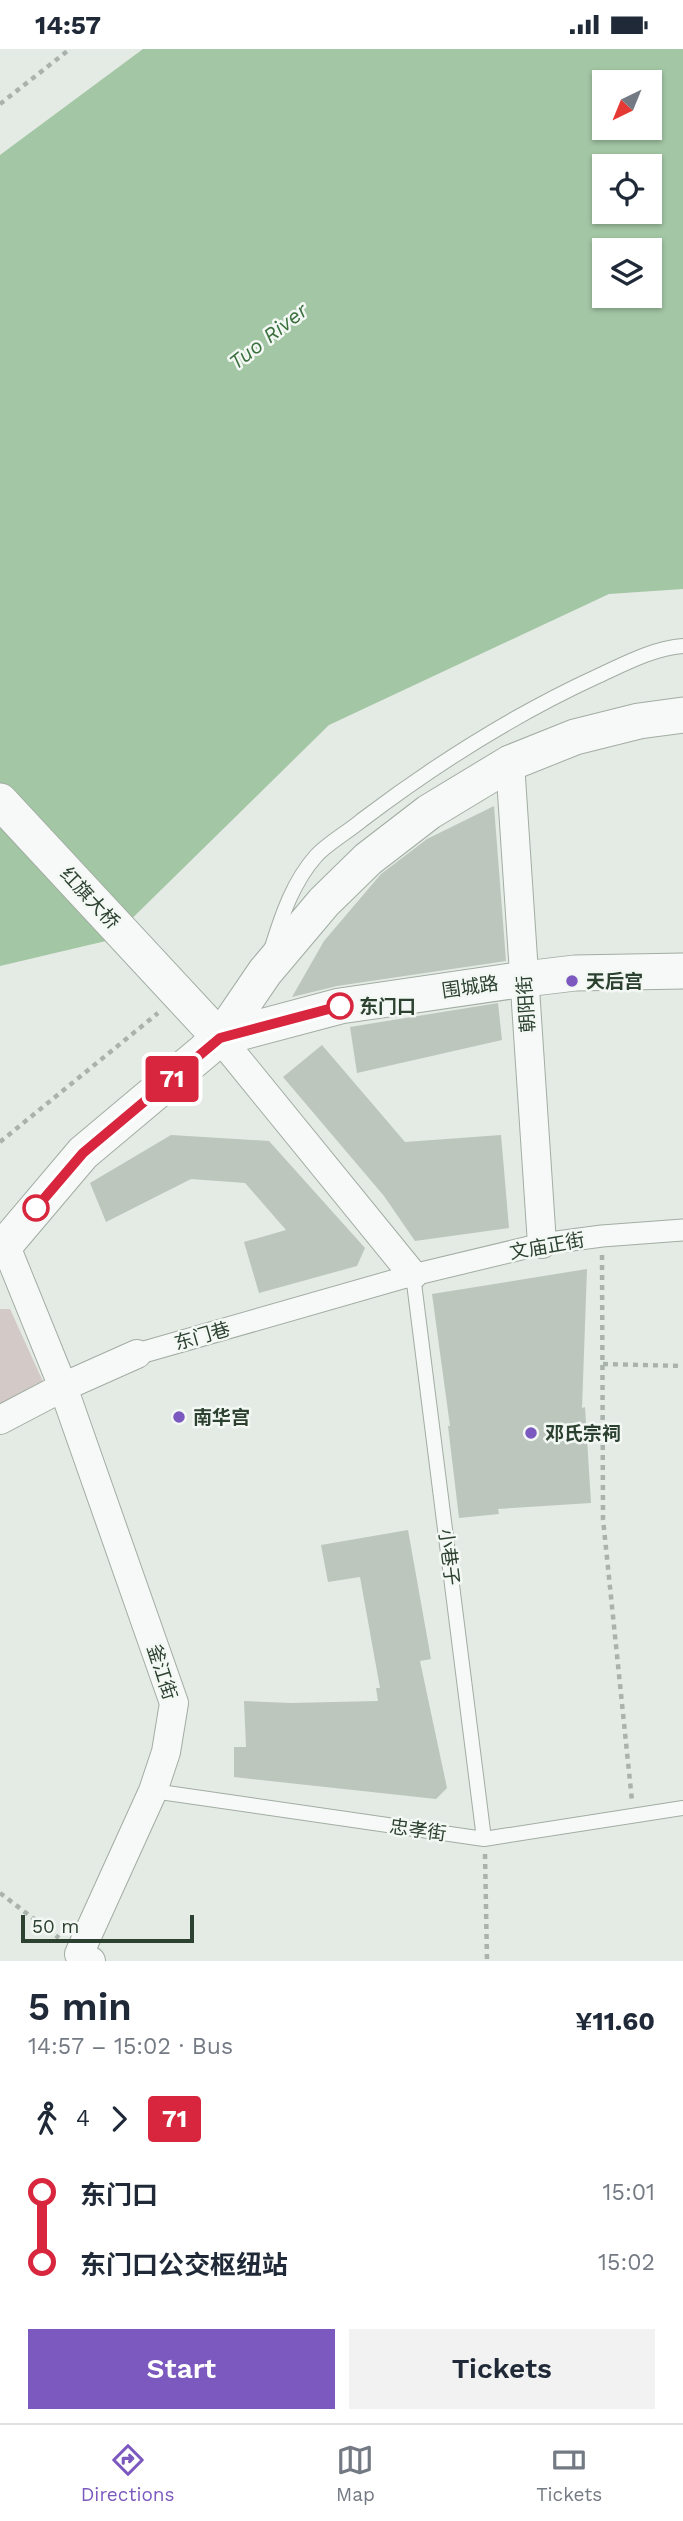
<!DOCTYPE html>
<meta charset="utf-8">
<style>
body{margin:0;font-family:"Work Sans","Noto Sans SC",sans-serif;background:#f2f2f3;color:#1f2937;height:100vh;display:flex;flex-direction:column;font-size:26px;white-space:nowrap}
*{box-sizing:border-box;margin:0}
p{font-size:23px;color:#747a83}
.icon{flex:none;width:38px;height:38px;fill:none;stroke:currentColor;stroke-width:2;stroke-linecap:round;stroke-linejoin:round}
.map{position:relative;height:1912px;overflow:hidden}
.details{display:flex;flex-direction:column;background:#fff;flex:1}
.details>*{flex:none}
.badge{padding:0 14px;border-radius:5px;font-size:24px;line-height:46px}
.needle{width:46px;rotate:223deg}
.controls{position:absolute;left:592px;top:21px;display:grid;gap:14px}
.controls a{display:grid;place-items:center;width:70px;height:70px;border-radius:0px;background:#fff;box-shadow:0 2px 5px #0004;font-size:35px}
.scale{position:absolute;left:21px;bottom:18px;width:173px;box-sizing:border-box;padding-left:7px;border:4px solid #2d4130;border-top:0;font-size:19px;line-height:24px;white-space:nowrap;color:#2d4130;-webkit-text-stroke:5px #f3f8f4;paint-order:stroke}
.map>.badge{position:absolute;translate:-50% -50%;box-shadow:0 0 0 4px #fff}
.legs{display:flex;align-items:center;gap:10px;height:77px;padding:0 28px;font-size:23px}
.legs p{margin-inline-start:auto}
.headline{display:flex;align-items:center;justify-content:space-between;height:119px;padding:0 28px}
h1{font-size:38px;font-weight:600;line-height:52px}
.button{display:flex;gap:14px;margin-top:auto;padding:14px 28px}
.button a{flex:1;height:80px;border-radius:0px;background:#7c59bf;color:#fff;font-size:28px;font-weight:600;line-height:80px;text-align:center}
.button a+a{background:#f2f2f3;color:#1f2937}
ul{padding:0 28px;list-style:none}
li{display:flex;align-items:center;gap:24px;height:70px;font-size:26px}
li i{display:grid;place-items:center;width:10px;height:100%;margin:0 9px;background:currentColor}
li i::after{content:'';width:18px;height:18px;margin:-9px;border:5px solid;border-radius:50%;background:#fff}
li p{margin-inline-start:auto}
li:first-child i{background:linear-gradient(#0000 50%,currentColor 0)}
li:last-child i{background:linear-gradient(currentColor 50%,#0000 0)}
.status{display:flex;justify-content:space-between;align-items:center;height:49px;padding:0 35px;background:#fff;direction:ltr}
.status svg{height:19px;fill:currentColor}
.dock{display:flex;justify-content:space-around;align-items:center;height:98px;border-top:2px solid #e0e1e3;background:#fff;font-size:19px;color:#747a83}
.dock a{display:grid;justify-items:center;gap:4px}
.dock .active{color:#7c59bf}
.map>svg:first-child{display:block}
.green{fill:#d3c9c6}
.water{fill:#a3c6a4;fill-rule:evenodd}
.building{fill:#bcc6bd}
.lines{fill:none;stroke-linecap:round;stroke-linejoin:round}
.service-casing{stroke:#a2ada3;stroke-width:16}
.pedestrian-casing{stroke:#a2ada3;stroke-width:23}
.minor-casing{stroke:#a2ada3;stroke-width:30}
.tertiary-casing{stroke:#a2ada3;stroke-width:37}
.path{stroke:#aab3ab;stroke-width:4.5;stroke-dasharray:5 5;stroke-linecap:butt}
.service{stroke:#f6f9f7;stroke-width:14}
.pedestrian{stroke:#f6f9f7;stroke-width:21}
.minor{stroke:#f6f9f7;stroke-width:28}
.tertiary{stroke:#f6f9f7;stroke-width:35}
.line-1-casing{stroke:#fff;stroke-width:16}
.line-1{stroke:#d7263d;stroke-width:10}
.poi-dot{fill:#7c59bf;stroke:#f3f8f4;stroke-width:2.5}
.stop-1-dot{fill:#fff;stroke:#d7263d;stroke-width:3.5}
.labels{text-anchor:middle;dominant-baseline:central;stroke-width:5;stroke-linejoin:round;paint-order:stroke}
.street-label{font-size:19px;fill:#2d4130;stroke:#f3f8f4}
.poi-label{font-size:19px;font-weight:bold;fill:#2d4130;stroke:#f3f8f4;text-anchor:start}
.stop-label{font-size:19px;font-weight:bold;fill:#2d4130;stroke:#f3f8f4;text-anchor:start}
.water-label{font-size:21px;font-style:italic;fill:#3c703e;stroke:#f3f8f4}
</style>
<div class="status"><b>14:57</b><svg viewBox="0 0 49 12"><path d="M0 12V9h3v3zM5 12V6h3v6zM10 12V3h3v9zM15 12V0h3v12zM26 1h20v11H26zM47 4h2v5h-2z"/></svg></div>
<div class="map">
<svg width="683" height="1912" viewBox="0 0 683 1912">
<rect width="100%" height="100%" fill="#e4eae4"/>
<path class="green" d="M0,1260H10L45,1337L0,1360Z"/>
<path class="water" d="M143,0H683V540L609,545L329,676L110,891L0,917V106ZM604,33H649V79H604ZM604,117H649V163H604ZM604,201H649V247H604Z"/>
<path class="building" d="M494,757L506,912L337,937L292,948L324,892L381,825L427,790Z
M498,954L502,991L357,1024L350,978Z
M322,996L405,1093L501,1086L509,1179L415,1192L384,1147L283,1028Z
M171,1086L269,1092L365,1199L357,1217L259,1244L244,1193L286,1181L245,1134L191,1130L106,1173L90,1134Z
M587,1220L582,1359L585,1358L591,1454L498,1460L499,1465L459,1469L448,1377H450L432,1245Z
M408,1481L431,1610L420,1612L447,1739L436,1750L234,1728V1698H246L244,1652L291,1654L378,1652L376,1639H380L360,1528L328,1533L321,1496Z"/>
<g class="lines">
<defs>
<path id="service" d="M272,898C282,866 293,833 316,807C328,794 348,783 362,771C436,715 513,666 598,627C624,615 654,599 683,597
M413,1226L484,1790
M153,1742L484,1790L683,1759"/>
<path id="pedestrian" d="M137,1305L413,1226L542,1195L602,1187L683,1181"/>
<path id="minor" d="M510,714L542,1195
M220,989L413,1226
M5,1195L63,1338L174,1654L166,1703L153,1742L79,1905L91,1912
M0,1371L63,1338L137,1305"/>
<path id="tertiary" d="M0,752L220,989
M220,989L340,957L525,930L575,924L683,922
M0,1202L83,1104L220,989L265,923L324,853L368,810L429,763L510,714L575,688L639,672L683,666"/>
</defs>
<use href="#service" class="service-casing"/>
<use href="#pedestrian" class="pedestrian-casing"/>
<use href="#minor" class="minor-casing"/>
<use href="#tertiary" class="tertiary-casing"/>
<path class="path" d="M0,55L70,0
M0,1093L158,964
M602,1206L603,1470L632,1752
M603,1315L683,1317
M485,1805L487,1912
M0,1844L59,1889"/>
<use href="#service" class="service"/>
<use href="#pedestrian" class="pedestrian"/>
<use href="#minor" class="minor"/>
<use href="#tertiary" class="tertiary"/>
</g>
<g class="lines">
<defs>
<path id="line-1" d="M36,1159L83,1104L220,989L340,957"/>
</defs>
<use href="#line-1" class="line-1-casing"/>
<use href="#line-1" class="line-1"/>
</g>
<g class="poi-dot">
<circle cx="572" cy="932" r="7"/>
<circle cx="179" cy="1368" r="7"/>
<circle cx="531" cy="1384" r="7"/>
</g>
<g class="stop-1-dot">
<circle cx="340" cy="957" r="12"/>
<circle cx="36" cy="1159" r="12"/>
</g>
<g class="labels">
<g class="street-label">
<text transform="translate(90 849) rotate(47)">红旗大桥</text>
<text transform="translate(470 938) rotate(-8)">围城路</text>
<text transform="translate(526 955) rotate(-94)">朝阳街</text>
<text transform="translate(547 1197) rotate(-10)">文庙正街</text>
<text transform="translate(202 1287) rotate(-16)">东门巷</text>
<text transform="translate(449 1508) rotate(83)">小巷子</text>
<text transform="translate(162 1623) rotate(72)">釜江街</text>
<text transform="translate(418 1781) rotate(8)">忠孝街</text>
</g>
<g class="poi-label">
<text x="586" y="932">天后宫</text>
<text x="193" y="1368">南华宫</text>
<text x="545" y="1384">邓氏宗祠</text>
</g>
<g class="stop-label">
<text x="359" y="957">东门口</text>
</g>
<g class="water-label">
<text transform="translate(268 287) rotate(-38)">Tuo River</text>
</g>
</g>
</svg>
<div class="controls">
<a><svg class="needle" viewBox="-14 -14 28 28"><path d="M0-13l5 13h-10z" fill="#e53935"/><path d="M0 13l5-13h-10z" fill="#747a83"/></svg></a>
<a><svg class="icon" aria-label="locate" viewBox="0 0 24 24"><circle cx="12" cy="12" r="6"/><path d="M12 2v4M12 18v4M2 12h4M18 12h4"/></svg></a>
<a><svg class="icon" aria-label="layers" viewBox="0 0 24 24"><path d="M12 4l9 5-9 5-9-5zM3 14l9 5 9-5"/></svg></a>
</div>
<div class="scale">50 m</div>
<b class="badge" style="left:172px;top:1030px;background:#d7263d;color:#fff">71</b>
</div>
<section class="details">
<div class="headline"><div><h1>5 min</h1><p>14:57 – 15:02 · Bus</p></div><b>¥11.60</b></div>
<div class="legs"><svg class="icon" aria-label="walk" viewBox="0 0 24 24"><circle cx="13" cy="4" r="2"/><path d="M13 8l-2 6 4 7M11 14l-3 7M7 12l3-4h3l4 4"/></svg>4<svg class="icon" aria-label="forward" viewBox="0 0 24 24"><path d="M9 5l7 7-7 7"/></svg><b class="badge" style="background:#d7263d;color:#fff">71</b></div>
<ul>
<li><i style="color:#d7263d"></i><b>东门口</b><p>15:01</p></li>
<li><i style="color:#d7263d"></i><b>东门口公交枢纽站</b><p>15:02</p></li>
</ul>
<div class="button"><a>Start</a><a>Tickets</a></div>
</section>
<nav class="dock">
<a class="active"><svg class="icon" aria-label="directions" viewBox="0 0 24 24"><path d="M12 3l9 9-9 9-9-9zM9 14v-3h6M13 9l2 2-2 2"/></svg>Directions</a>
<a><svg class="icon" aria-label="map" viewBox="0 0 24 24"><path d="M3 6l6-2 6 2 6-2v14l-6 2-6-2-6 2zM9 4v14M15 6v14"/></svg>Map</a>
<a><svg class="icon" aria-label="tickets" viewBox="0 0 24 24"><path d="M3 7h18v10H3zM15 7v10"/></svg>Tickets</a>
</nav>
